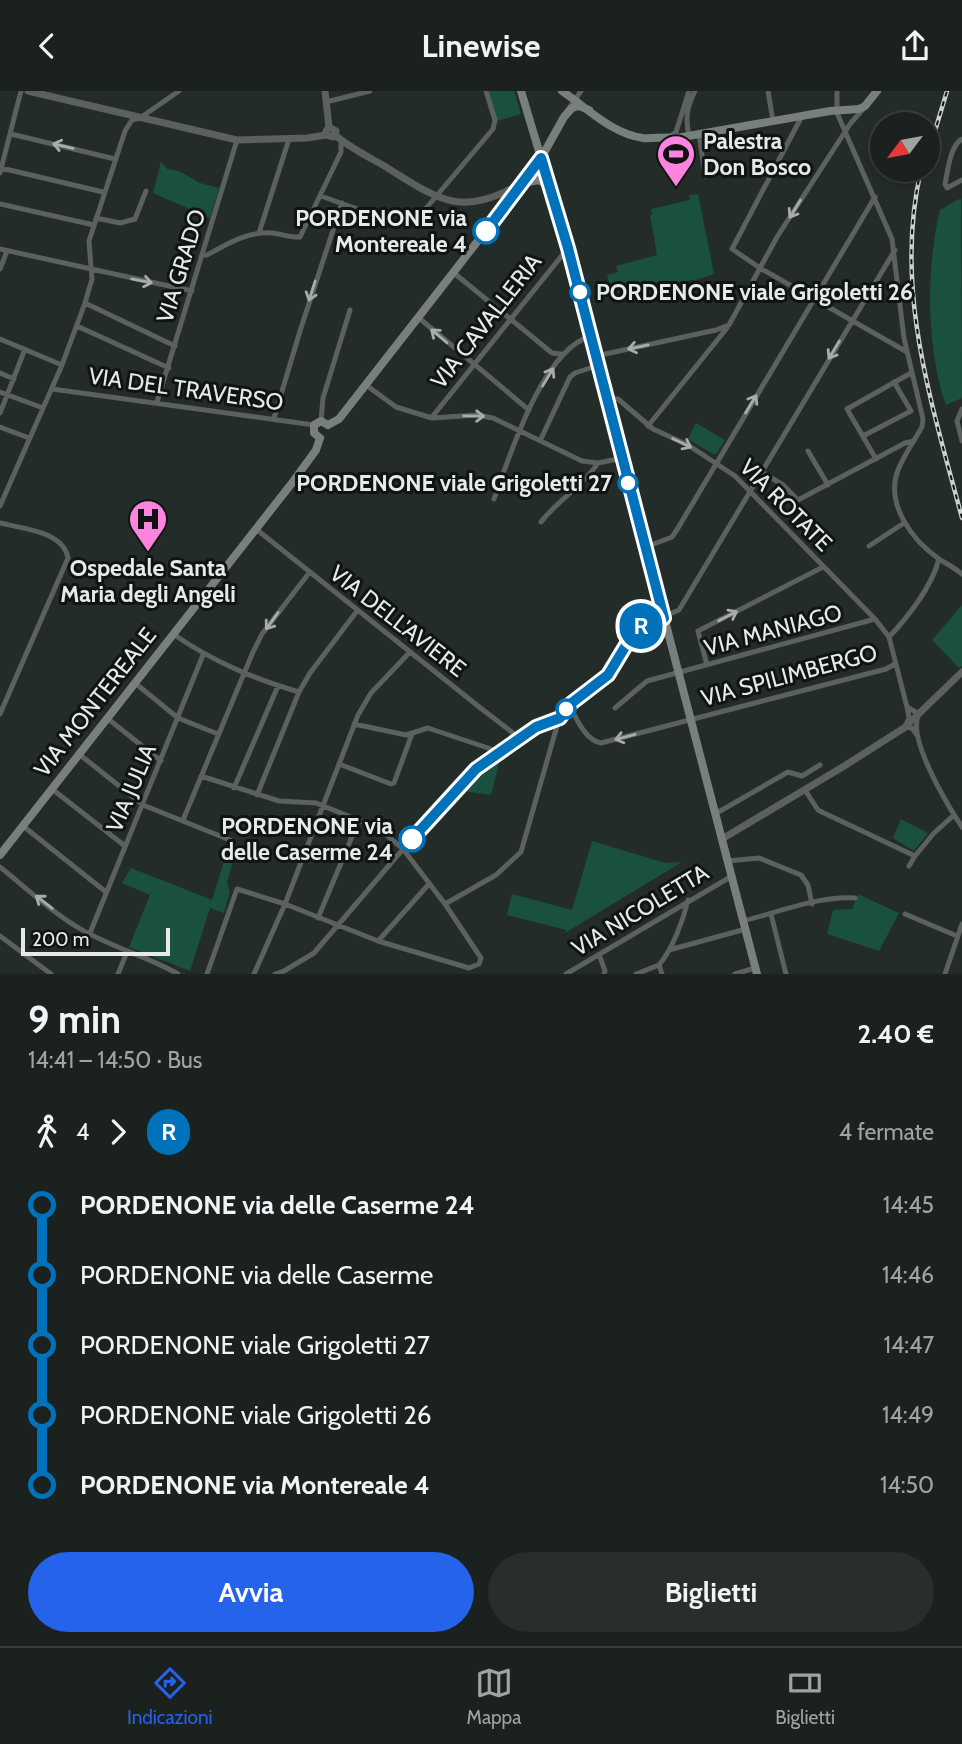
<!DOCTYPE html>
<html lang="it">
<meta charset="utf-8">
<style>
body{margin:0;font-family:Cabin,sans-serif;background:#282e2c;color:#f1f3f6;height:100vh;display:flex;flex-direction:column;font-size:26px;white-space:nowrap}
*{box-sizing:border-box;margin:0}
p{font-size:23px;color:#a0a3a4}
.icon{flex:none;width:38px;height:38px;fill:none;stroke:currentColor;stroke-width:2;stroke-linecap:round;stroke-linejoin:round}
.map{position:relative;height:883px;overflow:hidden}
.details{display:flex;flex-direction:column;background:#1b211f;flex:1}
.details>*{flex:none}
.badge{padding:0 14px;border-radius:23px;font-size:24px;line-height:46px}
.needle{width:46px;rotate:238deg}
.fabs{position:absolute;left:870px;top:21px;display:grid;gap:14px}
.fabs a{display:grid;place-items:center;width:70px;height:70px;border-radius:50%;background:#1b211f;box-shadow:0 4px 10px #0003,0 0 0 2px #393e3d;font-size:35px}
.scale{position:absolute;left:21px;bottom:18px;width:149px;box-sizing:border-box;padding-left:7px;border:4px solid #e6ebe9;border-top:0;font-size:19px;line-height:24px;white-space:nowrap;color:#e6ebe9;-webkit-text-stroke:5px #101412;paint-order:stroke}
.map>.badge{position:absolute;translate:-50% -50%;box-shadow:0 0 0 4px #fff}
.legs{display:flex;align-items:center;gap:10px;height:77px;padding:0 28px;font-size:23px}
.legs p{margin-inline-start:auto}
.headline{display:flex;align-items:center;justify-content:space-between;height:119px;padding:0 28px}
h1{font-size:38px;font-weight:800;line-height:52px}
.primary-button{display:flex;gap:14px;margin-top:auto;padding:14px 28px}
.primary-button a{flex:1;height:80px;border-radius:42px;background:#2563eb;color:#fff;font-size:28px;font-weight:800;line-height:80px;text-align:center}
.primary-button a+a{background:#282e2c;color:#f1f3f6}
ul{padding:0 28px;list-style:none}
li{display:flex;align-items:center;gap:24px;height:70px;font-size:26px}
li i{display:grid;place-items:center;width:10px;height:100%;margin:0 9px;background:currentColor}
li i::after{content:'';width:18px;height:18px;margin:-9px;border:5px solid;border-radius:50%;background:#1b211f}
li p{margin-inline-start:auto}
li:first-child i{background:linear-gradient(#0000 50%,currentColor 0)}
li:last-child i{background:linear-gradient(currentColor 50%,#0000 0)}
header{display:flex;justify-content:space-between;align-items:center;height:91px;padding:0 28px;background:#1b211f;font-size:32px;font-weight:800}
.menu{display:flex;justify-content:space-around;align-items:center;height:98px;border-top:2px solid #393e3d;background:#1b211f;font-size:19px;color:#a0a3a4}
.menu a{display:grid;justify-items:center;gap:4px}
.menu .selected{color:#2563eb}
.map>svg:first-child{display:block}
.green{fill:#1a503f}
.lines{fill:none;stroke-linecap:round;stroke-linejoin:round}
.minor{stroke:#5c605f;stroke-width:5}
.tertiary{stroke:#5c605f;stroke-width:7}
.secondary{stroke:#787f7c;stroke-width:8}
.rail-casing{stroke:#cbd0ce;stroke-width:4.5}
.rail{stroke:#101412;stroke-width:2;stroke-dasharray:5;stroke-linecap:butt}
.oneway{stroke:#a8acab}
.line-1-casing{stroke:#fff;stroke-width:16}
.line-1{stroke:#0072bc;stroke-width:10}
.stop-1-dot{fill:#fff;stroke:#0072bc;stroke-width:3.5}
.labels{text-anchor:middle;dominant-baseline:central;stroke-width:6;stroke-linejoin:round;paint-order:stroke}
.poi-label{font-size:23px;font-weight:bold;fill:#e6ebe9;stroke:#101412;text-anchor:start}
.stop-label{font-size:23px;font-weight:bold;fill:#e6ebe9;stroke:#101412;text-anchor:end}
.street-label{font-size:23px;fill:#e6ebe9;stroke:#101412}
</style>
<header><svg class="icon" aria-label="back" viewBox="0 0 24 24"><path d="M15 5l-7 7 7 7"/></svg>Linewise<svg class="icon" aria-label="share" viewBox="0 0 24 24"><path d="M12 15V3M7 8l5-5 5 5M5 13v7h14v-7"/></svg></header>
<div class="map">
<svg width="962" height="883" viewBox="0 0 962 883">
<rect width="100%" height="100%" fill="#242c29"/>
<path class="green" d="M488,0H514L521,23L497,30Z
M161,71L167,78L179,80L200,92L219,97L210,127L153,102Z
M698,103L714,183L699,188L648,196L645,189L633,199H611L607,184L618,181L616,175L657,164L650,124H652L651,118L690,109L689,104Z
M961,107L962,307L946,314C926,259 926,176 940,119Z
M696,332L725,349L717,362L713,363L688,348Z
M962,514V575L959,577L932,549Z
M501,665L491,704L462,700L475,684Z
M901,728L928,742L914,760L893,747Z
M592,750L665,772L682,771L565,842L566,839L507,824L512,803L572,819Z
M229,754L236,760L227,791L230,801L224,822L210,817L190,880L129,856L150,804L122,792L131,777L212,809Z
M858,803L899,822L879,860L827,843L833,819L852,818Z"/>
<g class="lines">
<path class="minor" d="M768,0L773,30
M837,0V22L892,148L904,247L923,328L922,336C914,350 904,364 898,379C885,413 912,449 939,468C947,473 955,477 962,483
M326,11L370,0
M567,20L581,0
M802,25L732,158L760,177L907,261
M11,43L115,68
M699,43L705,85
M689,45C685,27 687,16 695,0
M670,46L676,41L689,0
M962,48C950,55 948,79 945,93L947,97L962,89
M1,77L103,101
M0,82L21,0
M321,105L402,134L417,128L493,38L495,29L486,0
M0,113L94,134
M96,127L120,132L135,128L146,100
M259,142L289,48
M0,158L192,200
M202,164H207C227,153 248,140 272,142C282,143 291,147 300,146L341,61V49
M0,178L7,160
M454,182L552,262L561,263
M85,212L175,255
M419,227L529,319
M77,235L169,277
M0,248L62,274
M596,265L716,239L729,234L777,146L850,33L864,17
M0,282L14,288
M366,294L396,316L432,327L477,324L493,327L582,370L598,372L622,367
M52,298L314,334
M0,301L43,317
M607,308H618L653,338L688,354L735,385L875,528L889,546L907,616L909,627L905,636L912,637L917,644
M157,311L237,49
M962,318L957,330L962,350
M0,322L25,258
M432,326L568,157
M274,327L300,240L342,112
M321,330L323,307L350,219
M648,335L727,237
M0,336L29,347
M863,345L911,320L894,291
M540,350L570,286L575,282L599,274
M808,360L828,394
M876,368L847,318L911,282
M762,381L783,394L798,409L905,352L914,350
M494,408C510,364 543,258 591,245
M0,415L62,274L85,212L92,188L89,150L125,40L132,29L140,27L179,0
M541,431C558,409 583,395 598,372
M0,432C23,438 63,440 68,467L0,623
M256,438L478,615L513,642L522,646
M869,455L904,432
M646,456L672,446L678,437L875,106
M173,543C214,571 252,587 299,601
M889,546C909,525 932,495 939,468
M707,574L698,540L823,476
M135,592L178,627L218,643
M569,614C577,628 585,649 601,652L886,578L895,573
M907,616L919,623C906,646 948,715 962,736
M615,617L647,590L875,528
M107,627L161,670
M354,633L406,644L428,637L500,661
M79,663L143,714L230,749
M339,673L391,693L394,692L412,643
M201,685L279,710L316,712L378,737L403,758L445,813L481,867L479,873L469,877L378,850L285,813L237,798L207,883
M234,697L278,595
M52,698L125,755
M805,699L818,719L824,722L915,765L934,742L954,724
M257,704L299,601L310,582L357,520
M715,723L788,681L802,685L820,674
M183,729L253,561L262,543L309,482
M23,735L106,801
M727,770L759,767L801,784L808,794L812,813
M909,775L915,765
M0,776C24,795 48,818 74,834C106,855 145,864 178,883
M445,813L496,784L521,761L557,635
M771,823L786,883
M905,823L957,845
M318,827L359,729
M743,830C776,822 821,804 855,807
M90,842L203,564
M0,845L51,883
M378,850L429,793
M669,859L746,838
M599,863L605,880L604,883
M118,883L127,861
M254,883L285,813L358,624L371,602L409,562
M275,883L284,880L314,862L403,758L476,678L536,636L560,627L569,614L608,584L634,541L639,536L679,519L895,159
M566,883L732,785
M636,883L659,874
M662,883L659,874C673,857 683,830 688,809
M735,883L755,877
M945,883L962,833"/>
<path class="tertiary" d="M28,0L237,49L307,47L326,44L333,46L336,40L329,36
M325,0L329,36L326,40
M335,44C350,57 369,66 386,76C441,110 460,127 522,92
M722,748L841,677L904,637L962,581"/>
<path class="secondary" d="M521,0L568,157L757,883
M562,0C587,17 612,43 643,47C654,48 665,45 677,47L830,20L859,18L865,15L877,0
M523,92L539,89L551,97
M328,334L339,328L523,92L545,60L564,26L572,17L579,15L589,19
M320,347L314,342V334L321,330L328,334
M0,764L292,392L316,359L320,347"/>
<defs>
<path id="rail" d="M928,63L947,0
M921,79C893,198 932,313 962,427"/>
</defs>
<use href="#rail" class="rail-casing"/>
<use href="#rail" class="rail"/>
</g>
<defs><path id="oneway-shaft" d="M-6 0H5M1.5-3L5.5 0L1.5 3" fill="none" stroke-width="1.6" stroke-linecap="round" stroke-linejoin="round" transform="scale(1.75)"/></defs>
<g class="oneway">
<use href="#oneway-shaft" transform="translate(63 55) rotate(-167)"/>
<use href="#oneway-shaft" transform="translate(795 118) rotate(122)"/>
<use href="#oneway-shaft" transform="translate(142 190) rotate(11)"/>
<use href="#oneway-shaft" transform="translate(312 200) rotate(108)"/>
<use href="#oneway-shaft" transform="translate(439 245) rotate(-140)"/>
<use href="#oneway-shaft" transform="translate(638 256) rotate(168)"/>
<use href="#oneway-shaft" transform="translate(834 259) rotate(121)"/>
<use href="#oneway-shaft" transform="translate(548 286) rotate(-59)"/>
<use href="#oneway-shaft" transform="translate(751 313) rotate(-59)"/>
<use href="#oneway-shaft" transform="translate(474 325) rotate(1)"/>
<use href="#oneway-shaft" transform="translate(682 352) rotate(26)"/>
<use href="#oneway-shaft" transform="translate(728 525) rotate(-27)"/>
<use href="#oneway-shaft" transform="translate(272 530) rotate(126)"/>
<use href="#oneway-shaft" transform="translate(625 646) rotate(165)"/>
<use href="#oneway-shaft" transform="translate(44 811) rotate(-142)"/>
</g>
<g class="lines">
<defs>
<path id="line-1" d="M412,748L476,678L536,636L560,627L569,614L608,584L634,541L645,533L664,527L568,157L541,67L486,140"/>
</defs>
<use href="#line-1" class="line-1-casing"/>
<use href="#line-1" class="line-1"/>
</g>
<defs>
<symbol id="stadium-pin" viewBox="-11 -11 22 30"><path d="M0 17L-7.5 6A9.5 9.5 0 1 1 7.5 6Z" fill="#fe85df" stroke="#101412"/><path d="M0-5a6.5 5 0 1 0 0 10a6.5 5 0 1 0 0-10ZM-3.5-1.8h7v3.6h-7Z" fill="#111"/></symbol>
<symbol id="hospital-pin" viewBox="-11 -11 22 30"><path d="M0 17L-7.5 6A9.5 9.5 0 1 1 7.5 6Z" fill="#fe85df" stroke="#101412"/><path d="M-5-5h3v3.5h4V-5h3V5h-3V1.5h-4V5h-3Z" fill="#111"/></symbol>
</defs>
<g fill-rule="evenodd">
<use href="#stadium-pin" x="654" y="41" width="44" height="60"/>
<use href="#hospital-pin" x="126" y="406" width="44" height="60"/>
</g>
<g class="stop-1-dot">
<circle cx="486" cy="140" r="12"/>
<circle cx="580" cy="201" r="9"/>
<circle cx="628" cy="392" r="9"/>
<circle cx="566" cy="618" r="9"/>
<circle cx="412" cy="748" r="12"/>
</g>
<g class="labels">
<g class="poi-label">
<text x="703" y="50">Palestra<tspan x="703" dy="26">Don Bosco</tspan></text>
<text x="148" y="477" text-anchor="middle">Ospedale Santa<tspan x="148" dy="26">Maria degli Angeli</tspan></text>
</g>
<g class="stop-label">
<text x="467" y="127">PORDENONE via<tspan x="467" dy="26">Montereale 4</tspan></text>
<text x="596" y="201" text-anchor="start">PORDENONE viale Grigoletti 26</text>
<text x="612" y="392">PORDENONE viale Grigoletti 27</text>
<text x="393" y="735">PORDENONE via<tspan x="393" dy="26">delle Caserme 24</tspan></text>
</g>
<g class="street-label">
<text transform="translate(181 175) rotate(-73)">VIA GRADO</text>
<text transform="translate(486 230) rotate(-52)">VIA CAVALLERIA</text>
<text transform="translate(186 298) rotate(8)">VIA DEL TRAVERSO</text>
<text transform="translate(786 414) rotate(45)">VIA ROTATE</text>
<text transform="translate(398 530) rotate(38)">VIA DELL'AVIERE</text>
<text transform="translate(773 539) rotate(-15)">VIA MANIAGO</text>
<text transform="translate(789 584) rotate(-15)">VIA SPILIMBERGO</text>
<text transform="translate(95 611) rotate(-52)">VIA MONTEREALE</text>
<text transform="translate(131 697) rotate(-67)">VIA JULIA</text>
<text transform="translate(640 819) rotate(-31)">VIA NICOLETTA</text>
</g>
</g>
</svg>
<div class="fabs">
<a><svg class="needle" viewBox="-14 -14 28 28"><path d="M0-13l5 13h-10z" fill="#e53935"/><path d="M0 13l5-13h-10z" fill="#a0a3a4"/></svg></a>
</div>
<div class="scale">200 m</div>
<b class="badge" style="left:641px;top:535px;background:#0072bc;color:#fff">R</b>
</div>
<section class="details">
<div class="headline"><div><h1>9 min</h1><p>14:41 – 14:50 · Bus</p></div><b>2.40 €</b></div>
<div class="legs"><svg class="icon" aria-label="walk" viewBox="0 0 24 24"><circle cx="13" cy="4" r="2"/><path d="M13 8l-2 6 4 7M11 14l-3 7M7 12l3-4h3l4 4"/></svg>4<svg class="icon" aria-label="forward" viewBox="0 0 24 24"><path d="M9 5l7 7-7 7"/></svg><b class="badge" style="background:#0072bc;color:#fff">R</b><p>4 fermate</p></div>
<ul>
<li><i style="color:#0072bc"></i><b>PORDENONE via delle Caserme 24</b><p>14:45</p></li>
<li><i style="color:#0072bc"></i><span>PORDENONE via delle Caserme</span><p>14:46</p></li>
<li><i style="color:#0072bc"></i><span>PORDENONE viale Grigoletti 27</span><p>14:47</p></li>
<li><i style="color:#0072bc"></i><span>PORDENONE viale Grigoletti 26</span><p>14:49</p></li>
<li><i style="color:#0072bc"></i><b>PORDENONE via Montereale 4</b><p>14:50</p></li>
</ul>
<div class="primary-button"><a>Avvia</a><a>Biglietti</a></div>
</section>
<nav class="menu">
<a class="selected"><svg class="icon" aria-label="directions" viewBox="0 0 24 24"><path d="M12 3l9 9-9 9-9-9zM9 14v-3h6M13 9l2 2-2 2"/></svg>Indicazioni</a>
<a><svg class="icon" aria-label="map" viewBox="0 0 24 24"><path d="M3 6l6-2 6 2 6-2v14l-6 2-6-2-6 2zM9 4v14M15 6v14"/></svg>Mappa</a>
<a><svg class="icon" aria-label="tickets" viewBox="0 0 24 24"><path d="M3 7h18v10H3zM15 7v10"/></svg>Biglietti</a>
</nav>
